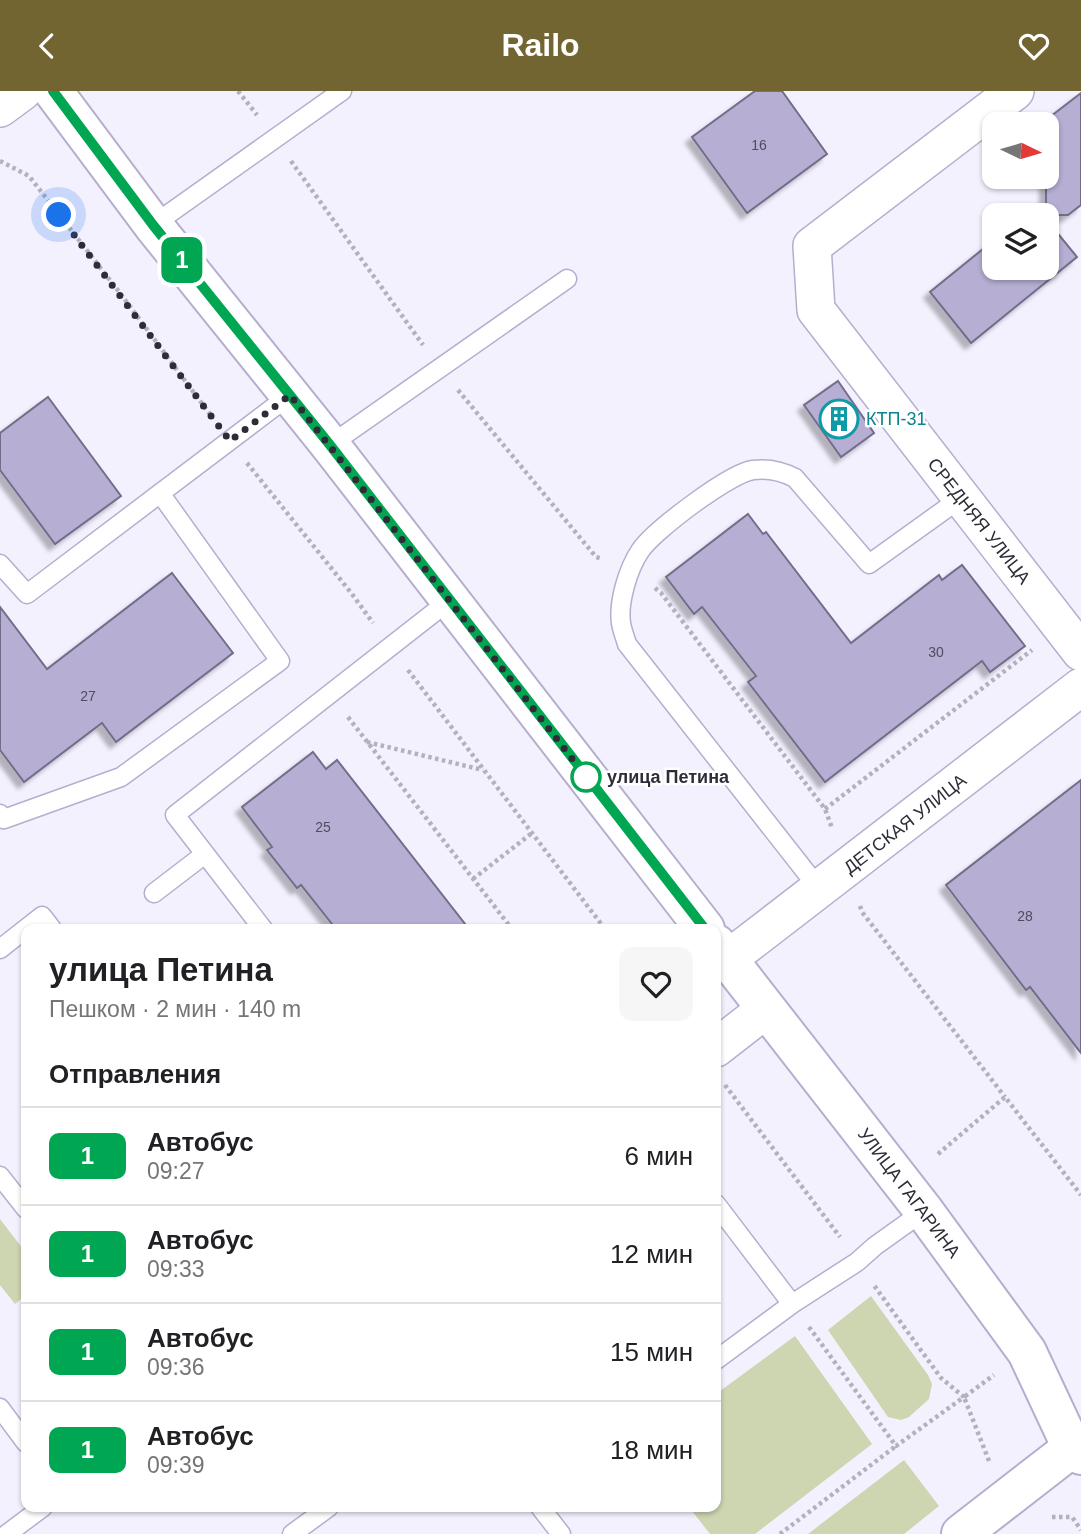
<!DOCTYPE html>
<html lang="ru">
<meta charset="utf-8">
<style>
body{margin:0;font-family:Arial,sans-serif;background:#f6f6f6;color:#202124;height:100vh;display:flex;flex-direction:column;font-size:26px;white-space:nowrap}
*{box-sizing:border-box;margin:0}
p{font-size:23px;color:#757577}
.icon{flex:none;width:38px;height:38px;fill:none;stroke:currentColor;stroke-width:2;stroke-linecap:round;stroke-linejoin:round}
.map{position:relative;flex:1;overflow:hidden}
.drawer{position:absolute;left:21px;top:833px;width:700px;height:588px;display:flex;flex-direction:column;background:#fff;border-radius:14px;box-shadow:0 2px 5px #0004}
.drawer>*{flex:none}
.badge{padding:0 14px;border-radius:10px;font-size:24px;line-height:46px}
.needle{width:46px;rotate:95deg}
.fabs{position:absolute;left:982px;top:21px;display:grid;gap:14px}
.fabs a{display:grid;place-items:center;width:77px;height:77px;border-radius:14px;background:#fff;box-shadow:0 2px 5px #0004;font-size:35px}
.you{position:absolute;width:35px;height:35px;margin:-18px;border:5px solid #fff;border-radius:50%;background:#1a73e8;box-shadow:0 0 0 10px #1a73e833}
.map>.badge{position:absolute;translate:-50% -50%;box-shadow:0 0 0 4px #fff}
h2{padding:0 28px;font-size:26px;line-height:63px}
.round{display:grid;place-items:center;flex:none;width:74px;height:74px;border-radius:14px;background:#f6f6f6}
.overview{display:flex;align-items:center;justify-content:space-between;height:119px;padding:0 28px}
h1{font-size:33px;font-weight:700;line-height:52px}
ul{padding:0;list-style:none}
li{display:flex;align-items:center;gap:21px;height:98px;padding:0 28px;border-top:2px solid #e0e0e0}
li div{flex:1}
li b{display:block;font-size:26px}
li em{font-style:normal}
li .badge{min-width:77px;font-weight:700;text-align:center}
header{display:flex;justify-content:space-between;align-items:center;height:91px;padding:0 28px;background:#736532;color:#fff;font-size:32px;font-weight:700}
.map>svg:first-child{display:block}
.green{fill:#cdd5b1}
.building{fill:#b6aed3;stroke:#736d8a;stroke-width:2;filter:url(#shadow)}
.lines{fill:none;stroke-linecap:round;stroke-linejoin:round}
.service-casing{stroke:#b5aece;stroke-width:21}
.minor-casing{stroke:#b5aece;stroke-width:40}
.tertiary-casing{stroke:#b5aece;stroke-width:42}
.secondary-casing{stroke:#b5aece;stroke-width:42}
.path{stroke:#b4b1be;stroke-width:4.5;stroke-dasharray:3.5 3.5;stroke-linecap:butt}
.service{stroke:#fff;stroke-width:18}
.minor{stroke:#fff;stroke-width:37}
.tertiary{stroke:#fff;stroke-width:38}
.secondary{stroke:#fff;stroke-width:38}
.line-casing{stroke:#fff;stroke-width:16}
.line{stroke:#00a651;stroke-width:10}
.walk{stroke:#2f2c38;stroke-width:7;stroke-dasharray:0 12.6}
.stop-dot{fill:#fff;stroke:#00a651;stroke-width:3.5}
.labels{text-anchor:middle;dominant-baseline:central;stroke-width:5;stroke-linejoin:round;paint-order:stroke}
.number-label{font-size:14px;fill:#514c5f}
.culture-label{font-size:18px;fill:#0d838f;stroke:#fff;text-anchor:start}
.street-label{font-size:18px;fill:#2f2c38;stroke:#fff}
.stop-label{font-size:18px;font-weight:bold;fill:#2f2c38;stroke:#fff;text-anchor:start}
</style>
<header><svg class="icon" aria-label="back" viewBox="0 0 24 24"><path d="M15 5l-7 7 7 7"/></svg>Railo<svg class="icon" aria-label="heart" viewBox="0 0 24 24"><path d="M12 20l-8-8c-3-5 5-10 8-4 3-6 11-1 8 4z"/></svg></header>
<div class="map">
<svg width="1081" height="1443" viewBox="0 0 1081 1443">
<defs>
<filter id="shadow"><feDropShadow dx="-6" dy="6" stdDeviation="2" flood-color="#0004"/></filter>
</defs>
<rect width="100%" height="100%" fill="#f4f1ff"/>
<path class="green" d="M0,1128L26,1162V1204L15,1213L0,1194Z
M871,1205L928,1284L932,1293L929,1308L909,1326L901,1329L888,1326L828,1239Z
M795,1245L872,1353L755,1443H710L689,1416H716V1303Z
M904,1369L939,1415L904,1443H808Z"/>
<path class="building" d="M755,0H782L827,63L747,122L692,46Z
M1081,2V114L1068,124H1046V29Z
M1046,128L1077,166L971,252L930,201L994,149V177H1046Z
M838,290L874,342L841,366L804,314Z
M48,306L121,405L55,453L0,379V342Z
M748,423L763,443L766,441L851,552L939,484L942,489L962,474L1025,555L990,581L982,570L825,691L748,591L756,585L702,516L694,523L666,486Z
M172,482L233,562L116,651L102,632L24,691L0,659V516L47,578Z
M313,661L326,678L337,669L469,838H336L301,794L297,797L267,759L272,756L242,716Z
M1081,689V962L1030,896L1026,899L946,794Z"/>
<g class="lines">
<defs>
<path id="service" d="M153,134L342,0
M330,354L567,188
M0,473L27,503L290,304
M0,723L4,728L121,686L280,570L160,402
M820,799L627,553C625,546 622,539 621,532C618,511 628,478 640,460C653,440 730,382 753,379C768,377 782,380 795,387L869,473L961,407
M154,802L205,763
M263,838L175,724L450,509
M0,858L42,825L52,838
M0,1085L26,1118
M716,1113L792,1213
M716,1269L792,1213L857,1171L875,1155L924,1120
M0,1317L26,1352
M540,1416L561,1443
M7,1443L43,1416
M292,1443L329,1416"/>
<path id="minor" d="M1015,0L812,155L816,219L1081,561
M0,17L23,0
M728,868L1081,596
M716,957L766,918"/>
<path id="tertiary" d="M53,0L153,134L330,354L705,838
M716,853L924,1120L1027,1261L1072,1357L1081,1364"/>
<path id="secondary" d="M961,1443L1081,1350"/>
</defs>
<use href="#service" class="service-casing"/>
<use href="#minor" class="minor-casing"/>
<use href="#tertiary" class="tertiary-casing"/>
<use href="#secondary" class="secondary-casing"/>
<path class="path" d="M238,0L257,24
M0,70L29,85L120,202L212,326
M291,70L423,254
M458,299L596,466L602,468
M247,372L352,503L373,532
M655,497L661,502L825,718L832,737
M408,579L605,838
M348,626L512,838
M367,651L483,679
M825,718L1032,559
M473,788L532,742
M860,815L862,821L1005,1006
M725,994L840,1146
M938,1063L1005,1006L1081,1104
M809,1236L896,1355L964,1306L941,1287L873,1193
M989,1370L964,1306L994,1284
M1052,1426H1072L1081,1439
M780,1443L896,1355"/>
<use href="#service" class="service"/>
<use href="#minor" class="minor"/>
<use href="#tertiary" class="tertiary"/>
<use href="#secondary" class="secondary"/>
</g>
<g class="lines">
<defs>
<path id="line" d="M53,0L153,134L330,354L705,838"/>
</defs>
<use href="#line" class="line-casing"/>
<use href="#line" class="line"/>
<path class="walk" d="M59,124L230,350L290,304L587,687L586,686"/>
</g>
<defs>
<symbol id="building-ring" viewBox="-11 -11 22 22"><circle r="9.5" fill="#fff" stroke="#0f9aa8" stroke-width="1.5"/><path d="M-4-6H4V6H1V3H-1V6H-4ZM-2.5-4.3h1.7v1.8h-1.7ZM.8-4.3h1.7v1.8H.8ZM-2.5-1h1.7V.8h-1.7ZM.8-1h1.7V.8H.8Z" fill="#0f9aa8"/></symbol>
</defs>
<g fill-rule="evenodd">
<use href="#building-ring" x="817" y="306" width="44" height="44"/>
</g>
<circle class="stop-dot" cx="586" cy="686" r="14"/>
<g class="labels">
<g class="number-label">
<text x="759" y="54">16</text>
<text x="936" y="561">30</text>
<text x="88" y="605">27</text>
<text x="323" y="736">25</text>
<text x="1025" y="825">28</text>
</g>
<g class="culture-label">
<text x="866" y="328">КТП-31</text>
</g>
<g class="street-label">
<text transform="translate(979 430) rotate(52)">СРЕДНЯЯ УЛИЦА</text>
<text transform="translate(905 733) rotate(-38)">ДЕТСКАЯ УЛИЦА</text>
<text transform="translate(909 1102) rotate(53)">УЛИЦА ГАГАРИНА</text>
</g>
<g class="stop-label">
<text x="607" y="686">улица Петина</text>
</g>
</g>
</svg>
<div class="fabs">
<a><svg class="needle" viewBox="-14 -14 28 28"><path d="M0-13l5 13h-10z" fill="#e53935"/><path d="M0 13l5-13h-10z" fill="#757577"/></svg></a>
<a><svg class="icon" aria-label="layers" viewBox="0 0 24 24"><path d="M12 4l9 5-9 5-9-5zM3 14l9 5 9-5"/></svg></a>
</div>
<div class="you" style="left:59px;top:124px"></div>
<b class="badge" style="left:182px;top:169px;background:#00a651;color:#fff">1</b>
<section class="drawer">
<div class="overview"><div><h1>улица Петина</h1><p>Пешком · 2 мин · 140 m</p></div><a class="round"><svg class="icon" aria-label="heart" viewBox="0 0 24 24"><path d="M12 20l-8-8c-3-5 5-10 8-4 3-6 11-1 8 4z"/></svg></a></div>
<h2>Отправления</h2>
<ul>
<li><span class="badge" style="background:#00a651;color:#fff">1</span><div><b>Автобус</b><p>09:27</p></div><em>6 мин</em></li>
<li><span class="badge" style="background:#00a651;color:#fff">1</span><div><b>Автобус</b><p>09:33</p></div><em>12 мин</em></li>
<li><span class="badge" style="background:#00a651;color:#fff">1</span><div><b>Автобус</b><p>09:36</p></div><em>15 мин</em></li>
<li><span class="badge" style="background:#00a651;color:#fff">1</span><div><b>Автобус</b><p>09:39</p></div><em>18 мин</em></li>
</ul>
</section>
</div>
